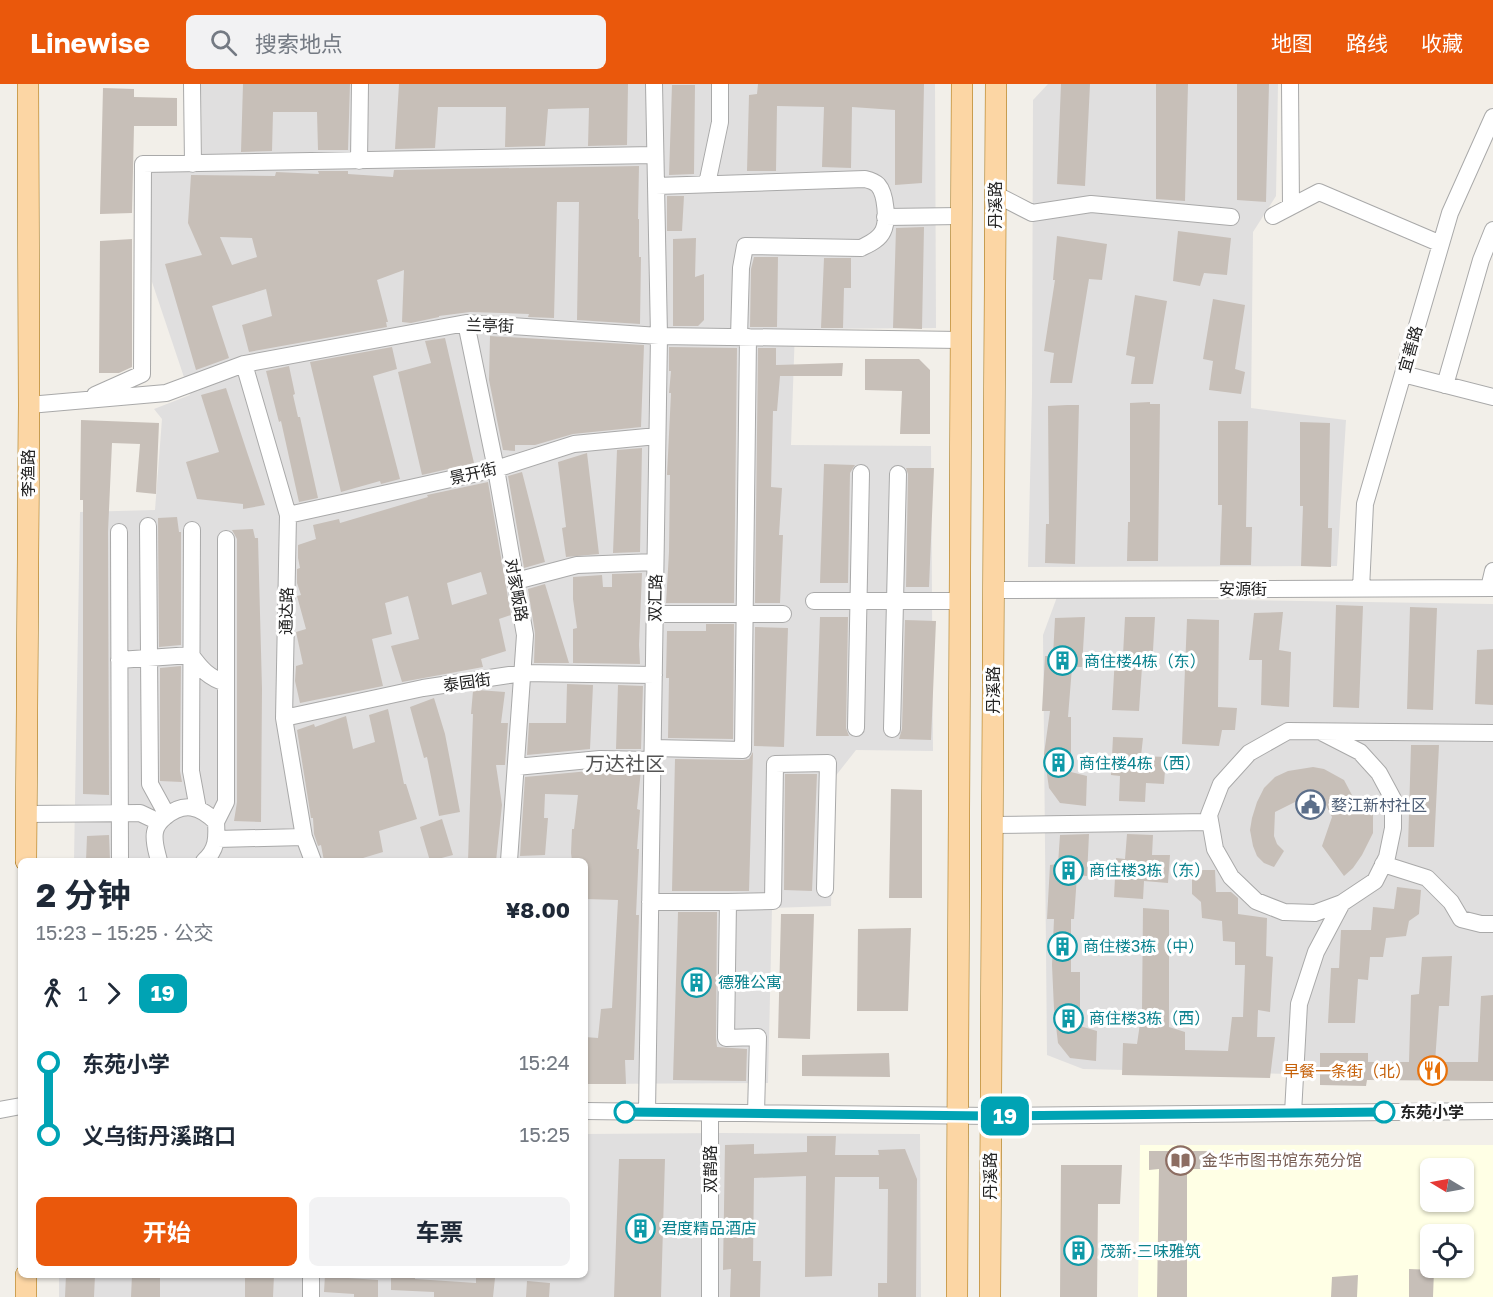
<!DOCTYPE html>
<html lang="zh">
<meta charset="utf-8">
<style>
body{margin:0;font-family:"Golos Text","Noto Sans SC",sans-serif;background:#f2f2f3;color:#1f2937;height:100vh;display:flex;flex-direction:column;font-size:22px;white-space:nowrap}
*{box-sizing:border-box;margin:0}
p{font-size:20px;color:#747a83}
.icon{flex:none;width:33px;height:33px;fill:none;stroke:currentColor;stroke-width:2;stroke-linecap:round;stroke-linejoin:round}
.map{position:relative;flex:1;overflow:hidden}
.panel{position:absolute;left:18px;top:774px;width:570px;height:420px;display:flex;flex-direction:column;background:#fff;border-radius:9px;box-shadow:0 2px 4px #0004}
.panel>*{flex:none}
.badge{padding:0 12px;border-radius:9px;font-size:21px;line-height:39px}
.needle{width:39px;rotate:280deg}
.controls{position:absolute;left:1420px;top:1074px;display:grid;gap:12px}
.controls a{display:grid;place-items:center;width:54px;height:54px;border-radius:9px;background:#fff;box-shadow:0 2px 4px #0004;font-size:30px}
.map>.badge{position:absolute;translate:-50% -50%;box-shadow:0 0 0 3px #fff}
.legs{display:flex;align-items:center;gap:9px;height:66px;padding:0 18px;font-size:20px}
.legs p{margin-inline-start:auto}
.summary{display:flex;align-items:center;justify-content:space-between;height:102px;padding:0 18px}
h1{font-size:33px;font-weight:700;line-height:45px}
.action{display:flex;gap:12px;margin-top:auto;padding:12px 18px}
.action a{flex:1;height:69px;border-radius:9px;background:#ea580c;color:#fff;font-size:24px;font-weight:700;line-height:69px;text-align:center}
.action a+a{background:#f2f2f3;color:#1f2937}
ul{padding:0 18px;list-style:none}
li{display:flex;align-items:center;gap:21px;height:72px;font-size:22px}
li i{display:grid;place-items:center;width:9px;height:100%;margin:0 8px;background:currentColor}
li i::after{content:'';width:15px;height:15px;margin:-8px;border:4px solid;border-radius:50%;background:#fff}
li p{margin-inline-start:auto}
li:first-child i{background:linear-gradient(#0000 50%,currentColor 0)}
li:last-child i{background:linear-gradient(currentColor 50%,#0000 0)}
header{display:flex;align-items:center;gap:36px;box-sizing:border-box;height:84px;padding:0 30px;background:#ea580c;color:#fff}
header strong{font-size:28px}
nav{display:flex;gap:33px;margin-inline-start:auto;font-size:21px}
.search{width:420px;height:54px;background:#f2f2f3;display:flex;align-items:center;gap:15px;box-sizing:border-box;padding:0 21px;border-radius:9px;color:#747a83;font-size:22px}
.map>svg:first-child{display:block}
.residential{fill:#e0dfdf}
.education{fill:#ffffe5;fill-rule:evenodd}
.building{fill:#c7bfb8;fill-rule:evenodd}
.lines{fill:none;stroke-linecap:round;stroke-linejoin:round}
.minor-casing{stroke:#a9a9a9;stroke-width:18}
.major-casing{stroke:#a06b00;stroke-width:22}
.minor{stroke:#fff;stroke-width:16}
.major{stroke:#fcd6a4;stroke-width:21}
.line-1-casing{stroke:#fff;stroke-width:14}
.line-1{stroke:#00a3b4;stroke-width:9}
.stop-1-dot{fill:#fff;stroke:#00a3b4;stroke-width:3}
.labels{text-anchor:middle;dominant-baseline:central;stroke-width:6;stroke-linejoin:round;paint-order:stroke}
.street-label{font-size:16px;fill:#222;stroke:#fff}
.culture-label{font-size:16px;fill:#0d838f;stroke:#fff;text-anchor:start}
.service-label{font-size:16px;fill:#4e5e75;stroke:#fff;text-anchor:start}
.food-label{font-size:16px;fill:#c56008;stroke:#fff;text-anchor:end}
.stop-label{font-size:16px;font-weight:bold;fill:#222;stroke:#fff;text-anchor:start}
.education-label{font-size:16px;fill:#785e54;stroke:#fff;text-anchor:start}
.quarter-label{font-size:20px;fill:#555;stroke:#fff}
</style>
<header>
<strong>Linewise</strong>
<div class="search"><svg class="icon" aria-label="search" viewBox="0 0 24 24"><circle cx="10" cy="10" r="6"/><path d="M15 15l6 6"/></svg>搜索地点</div>
<nav><a>地图</a><a>路线</a><a>收藏</a></nav>
</header>
<div class="map">
<svg width="1493" height="1213" viewBox="0 0 1493 1213">
<rect width="100%" height="100%" fill="#f2efe9"/>
<path class="residential" d="M201,0H935L936,244L795,245L791,361L931,362L933,667L856,666L834,694L831,822L772,824L768,999L585,1000V777H74L80,428L155,426L162,335L154,325L190,311L152,198L147,71L202,72Z
M1048,0H1278L1276,112L1253,148L1251,324L1346,336L1337,482L1028,483L1032,310L1033,16Z
M1057,513L1493,520V995L1083,985L1047,971L1043,551Z
M722,1049L920,1050L921,1213H59V1191H585V1050Z"/>
<path class="education" d="M1140,1061H1493V1213H1138ZM1431,1084H1464V1118H1431ZM1431,1150H1464V1184H1431Z"/>
<path class="building" d="M243,0H350L348,66H318L317,28H273L272,67L241,68Z
M399,0H628L627,61L588,62L589,24L548,25L545,62L505,63L506,23H438L435,64L395,65Z
M758,0H924L922,99L895,101V26L852,23L851,84L822,83L824,23L777,22L776,87H747L749,11L757,10Z
M1061,0H1090L1085,102L1057,100Z
M1156,0H1188L1185,117L1156,115Z
M1237,0H1269L1266,118L1237,116Z
M672,1H695L694,90L669,91Z
M103,4L134,5V13L177,14V42H134L132,129L100,130Z
M639,82L638,135H639V173H641L640,240L577,236L579,118H557L554,234L528,233L529,230L470,228L439,232V233L411,239L402,238L404,186L377,196L388,238H386L387,243L249,268L242,241L272,232L266,205L212,222L229,274L196,286L165,180L202,171L188,139L191,91L275,92L276,88L319,90L318,87H348V90L393,93L394,86ZM220,153L252,154L257,173L232,181Z
M667,112H684L682,147H667Z
M924,143L922,245L893,244L896,144Z
M1178,147L1231,154L1227,191L1204,189L1200,202L1173,197Z
M1057,152L1107,160L1102,196L1089,195L1072,299H1050L1054,269L1044,267L1055,196H1053Z
M696,154L695,193L704,190V236L698,242H673V155Z
M132,155V283L119,289H99L100,157Z
M754,173H778L777,243H750L751,185Z
M824,174H851V204H844L843,244H821Z
M1135,211L1167,217L1153,300H1131L1135,273L1126,271Z
M1213,215L1245,221L1235,285L1245,288L1241,310L1209,306L1213,277L1203,275Z
M490,252L644,261L641,343L573,350L535,361H515V367L503,366L489,296Z
M445,254L474,379L422,391L398,288L431,279L425,257Z
M392,263L397,285L373,292L400,395L381,400L380,397L341,408L310,278Z
M669,263L737,264L734,519H666L669,468L670,391H667L671,309H669L671,287H669Z
M758,264H776V281L843,279L842,292H780L777,327H773L771,403L782,404L779,451H783L780,519H755Z
M865,275H919L930,286V350H900L902,307L865,306Z
M289,282L295,310L293,311L298,333H300L318,414L299,418L281,337L279,338L266,287Z
M226,304L247,368L265,421L243,425V420L197,415L186,378L219,368L201,311Z
M1150,318V320H1160L1158,477H1127L1128,438H1130V319Z
M1067,321H1079L1075,480L1045,479L1046,440H1049L1048,322Z
M81,336L159,339L156,410L136,408L140,360L112,359L108,448L109,711L83,710V416H80Z
M1218,337H1248L1246,443H1252L1251,481H1220L1222,421H1218Z
M1300,338L1330,339L1328,444H1332L1331,483L1301,482L1303,422H1300Z
M642,364L640,468L613,469L617,366Z
M587,369L599,470L566,473L562,444L566,443L558,378Z
M824,380L855,381L850,389L848,499H820Z
M906,384H934L929,503H906L908,390Z
M522,388L545,478L524,484L508,392Z
M488,398L511,531L499,535L506,567L481,575L483,583L402,598L391,562L419,555L408,512L385,519L392,550L372,555L383,602L300,619L295,597L296,582L303,580L296,548L306,545L297,512L301,511L297,499V485L300,484L298,474V461L316,455L313,441L339,435L340,439L428,413L427,411ZM481,488L487,510L452,521L447,499Z
M177,433L179,448H181V561L159,563L158,434Z
M253,445L255,454H258L262,605L261,738L234,737L237,718V455L232,446Z
M642,489L639,561L640,580L573,579V545L577,544L573,515V493L602,491L603,503H612V490Z
M545,500L569,579H534L535,549L528,505Z
M1336,521L1363,522L1359,624L1333,623Z
M1410,523L1437,524L1433,626L1407,625Z
M1283,528L1279,566L1291,568L1289,623L1261,621L1262,576H1249L1254,529Z
M820,533H848L846,644L849,652H816Z
M1085,533L1082,583H1072L1068,633H1071V688L1087,692L1086,722L1060,719L1049,704L1044,670L1050,627H1042L1045,572H1053L1055,534Z
M1125,533H1155L1152,583H1142L1139,627L1112,626L1115,572L1123,571Z
M1187,535L1219,536L1218,623L1237,624L1235,646H1222L1219,662L1182,660Z
M905,536L936,537L931,656L899,655L902,645Z
M706,540H734L733,655L668,654L669,594H666L667,547H706Z
M755,543L788,544L784,663L754,662Z
M1493,565V621L1475,620L1477,566Z
M181,582L180,687L182,698L160,697V584Z
M567,600L593,601L590,665L527,671L529,639H566Z
M618,601L643,602L641,665H616Z
M478,606L505,608L501,639H508L505,681H496L502,721L496,777H468L473,630H471L473,607Z
M434,614L445,650L460,728L439,732L427,673L424,674L410,623Z
M388,625L404,700H406L417,735L379,747L383,768L353,777H324L321,761L318,762L314,750L313,734H311L297,646L314,640L315,643L346,632L353,665L375,658L369,631Z
M1113,653L1143,654L1141,672L1166,673L1164,700L1146,699L1145,718L1119,717L1120,692L1111,691Z
M1411,661H1439L1434,763H1408Z
M753,668L749,807H672L675,675L743,676L749,675Z
M1313,683L1324,685L1344,696L1361,728L1373,727V749L1362,771L1353,784L1344,792L1322,762L1332,733L1325,719L1318,715L1305,713L1275,728L1274,752L1277,760L1284,767L1274,783L1264,779L1257,772L1253,762L1250,746L1252,734L1257,718L1264,704L1275,693L1288,687Z
M600,686H641L637,725L640,726L637,765H639L636,831H639L636,923L634,976H625L626,1000H585V953L598,954L601,925L612,924L618,816L585,815V777H572L571,769L572,745H574L578,711L545,710L544,734H548L545,771L520,772L525,693Z
M785,690H817L812,807L784,806Z
M891,705L922,706V814H889Z
M442,735L453,771L430,777L420,743Z
M1089,750L1087,792L1077,791L1074,835H1071V888H1080V942L1097,947L1096,977L1070,974L1058,959L1054,925L1052,881L1054,835H1047L1050,781L1058,780L1060,751Z
M1127,750L1153,751L1152,771H1170L1168,799L1144,797L1143,815L1114,813L1116,774L1125,775Z
M109,751L110,777H86L87,752Z
M1192,786H1215L1216,808H1231L1238,814V830L1267,834L1266,872L1273,873L1270,928L1258,926L1257,953H1275L1270,994L1122,991L1123,959L1137,960L1142,926L1143,824L1169,826V943L1185,948V966L1228,967L1232,933H1243L1245,881H1235V858L1223,857L1222,837L1202,834L1201,818L1192,810Z
M1397,803L1421,806L1419,830L1409,837L1406,852L1386,854L1383,873H1370L1368,896L1358,895L1355,939H1328L1331,884H1339L1341,846H1371L1373,823L1394,825Z
M678,828H717L716,954L717,963L747,965L746,997L673,996Z
M781,830H814L810,955L778,954Z
M911,844L908,927H857L858,845Z
M1452,872L1449,922H1439L1435,978H1478L1481,912L1493,911V997L1367,996L1366,1002L1320,1001V969H1368V978H1409L1411,911L1419,910L1422,873Z
M889,969L890,993L802,992V971Z
M807,1052H836L835,1071H879L878,1066L905,1065L917,1095L916,1213H878V1199H887L888,1105H879V1093H835L832,1192L805,1193L806,1092L754,1094L753,1177H761L760,1213H730L731,1185L723,1186L725,1061L754,1060V1070L807,1068Z
M1149,1067H1214L1212,1085H1187V1213H1157L1159,1085L1149,1086Z
M619,1075H665L661,1213H614Z
M1061,1081H1122L1120,1120H1098L1097,1213H1060Z
M1409,1185L1434,1186L1433,1213H1409Z
M66,1191H95L94,1213H65Z
M132,1191H160V1213H131Z
M245,1191H274L273,1213H245Z
M325,1191H348V1194L378,1196V1213H354V1210L324,1208Z
M391,1191H415V1195L476,1199V1194H495L493,1213H434V1208L391,1206Z
M1358,1191L1357,1213H1331L1332,1193Z
M527,1197L550,1199L549,1213H526Z"/>
<g class="lines">
<defs>
<path id="minor" d="M192,0L193,80
M1290,0L1291,122
M359,77L360,0
M707,100L720,38V0
M656,102L865,95C869,96 875,98 878,101C886,110 888,137 883,147C879,156 869,160 861,164L745,162L741,184L739,253
M995,110L1032,129L1091,120L1231,133
M1273,132L1319,108L1441,160
M885,133L961,132
M466,239L496,385L525,551L509,777
M244,280L288,431L284,634L304,753L313,777
M1403,290L1493,313
M1445,301L1481,176L1493,146
M95,311L142,290L143,80L655,71
M29,321L166,309L244,280L466,239L659,252L960,256
M288,431L496,385L574,360L657,352
M148,442L150,700L167,731
M192,446L191,687L198,725
M119,448L120,777
M516,497L577,481L655,478
M1489,504L1493,487
M1361,505L1365,420L1450,129L1493,33
M993,506L1493,504
M814,517H959
M655,530H783
M119,576L191,571C201,585 209,594 226,599
M284,634L423,604L523,589L654,591
M856,644L861,389
M892,645L898,390
M1321,648L1360,668L1379,689L1393,715V744L1387,773L1375,797L1342,819L1315,829L1284,828L1256,817L1231,793L1215,765L1209,731L1221,700L1249,669L1288,647L1493,649
M653,664L743,666L748,253
M516,683L600,675L653,676
M26,730L140,729L159,738
M216,738L226,718V455
M992,741L1210,738
M217,755L304,753
M159,777C157,768 153,758 155,748C156,742 160,737 165,733C184,717 200,722 216,738C217,754 217,766 204,777
M1383,780L1427,794L1451,818L1461,835L1481,840H1493
M650,818H728L726,954L758,953L756,1029
M728,818L773,817L775,680L828,679L825,805
M0,1026L21,1022
M585,1027L990,1032L1493,1027
M647,1028L659,252L654,0
M1293,1029L1299,920L1316,868L1342,819
M311,1213V1191
M710,1213V1029"/>
<path id="major" d="M26,777L29,321L28,0
M26,1191V1213
M957,1213L962,0
M990,1213L996,0"/>
</defs>
<use href="#minor" class="minor-casing"/>
<use href="#major" class="major-casing"/>
<use href="#minor" class="minor"/>
<use href="#major" class="major"/>
</g>
<g class="lines">
<defs>
<path id="line-1" d="M625,1028L990,1032L1384,1028"/>
</defs>
<use href="#line-1" class="line-1-casing"/>
<use href="#line-1" class="line-1"/>
</g>
<defs>
<symbol id="building-ring" viewBox="-11 -11 22 22"><circle r="9.5" fill="#fff" stroke="#0f9aa8" stroke-width="1.5"/><path d="M-4-6H4V6H1V3H-1V6H-4ZM-2.5-4.3h1.7v1.8h-1.7ZM.8-4.3h1.7v1.8H.8ZM-2.5-1h1.7V.8h-1.7ZM.8-1h1.7V.8H.8Z" fill="#0f9aa8"/></symbol>
<symbol id="civic-ring" viewBox="-11 -11 22 22"><circle r="9.5" fill="#fff" stroke="#5c6f8a" stroke-width="1.5"/><path d="M-.6-6.5H3V-4.5H.6V-3L4-1V1h2V6H-6V1h2V-1L-.6-3ZM-1.2 2.5V6h2.4V2.5Z" fill="#5c6f8a"/></symbol>
<symbol id="restaurant-ring" viewBox="-11 -11 22 22"><circle r="9.5" fill="#fff" stroke="#e8710a" stroke-width="1.5"/><path d="M-5-6h1v4h1v-4h1v4h1v-4h1v5L-1.5 .5V6h-2V.5L-5-1ZM5-6V6H3V1.5H1.5Q1.5-4 5-6Z" fill="#e8710a"/></symbol>
<symbol id="library-ring" viewBox="-11 -11 22 22"><circle r="9.5" fill="#fff" stroke="#8d6e63" stroke-width="1.5"/><path d="M-6-4Q-3-5.5-.7-3.5V5Q-3 3-6 4ZM6-4Q3-5.5 .7-3.5V5Q3 3 6 4Z" fill="#8d6e63"/></symbol>
</defs>
<g fill-rule="evenodd">
<use href="#building-ring" x="1046" y="560" width="33" height="33"/>
<use href="#building-ring" x="1042" y="662" width="33" height="33"/>
<use href="#civic-ring" x="1294" y="704" width="33" height="33"/>
<use href="#building-ring" x="1052" y="770" width="33" height="33"/>
<use href="#building-ring" x="1046" y="846" width="33" height="33"/>
<use href="#building-ring" x="680" y="882" width="33" height="33"/>
<use href="#building-ring" x="1052" y="918" width="33" height="33"/>
<use href="#restaurant-ring" x="1416" y="970" width="33" height="33"/>
<use href="#library-ring" x="1164" y="1060" width="33" height="33"/>
<use href="#building-ring" x="624" y="1128" width="33" height="33"/>
<use href="#building-ring" x="1062" y="1150" width="33" height="33"/>
</g>
<g class="stop-1-dot">
<circle cx="625" cy="1028" r="10"/>
<circle cx="1384" cy="1028" r="10"/>
</g>
<g class="labels">
<g class="street-label">
<text transform="translate(995 121) rotate(-90)">丹溪路</text>
<text transform="translate(490 241) rotate(2)">兰亭街</text>
<text transform="translate(1410 265) rotate(-74)">宜善路</text>
<text transform="translate(28 389) rotate(-90)">李渔路</text>
<text transform="translate(473 389) rotate(-13)">景开街</text>
<text x="1243" y="505">安源街</text>
<text transform="translate(517 506) rotate(80)">对家畈路</text>
<text transform="translate(655 514) rotate(-89)">双汇路</text>
<text transform="translate(286 527) rotate(-89)">通达路</text>
<text transform="translate(467 598) rotate(-8)">泰园街</text>
<text transform="translate(993 606) rotate(-90)">丹溪路</text>
<text transform="translate(710 1085) rotate(-90)">双鹊路</text>
<text transform="translate(990 1092) rotate(-90)">丹溪路</text>
</g>
<g class="culture-label">
<text x="1084" y="577">商住楼4栋（东）</text>
<text x="1079" y="679">商住楼4栋（西）</text>
<text x="1089" y="786">商住楼3栋（东）</text>
<text x="1083" y="862">商住楼3栋（中）</text>
<text x="718" y="898">德雅公寓</text>
<text x="1089" y="934">商住楼3栋（西）</text>
<text x="661" y="1144">君度精品酒店</text>
<text x="1100" y="1167">茂新·三味雅筑</text>
</g>
<g class="service-label">
<text x="1331" y="721">婺江新村社区</text>
</g>
<g class="food-label">
<text x="1411" y="987">早餐一条街（北）</text>
</g>
<g class="stop-label">
<text x="1400" y="1028">东苑小学</text>
</g>
<g class="education-label">
<text x="1202" y="1076">金华市图书馆东苑分馆</text>
</g>
<g class="quarter-label">
<text x="625" y="679">万达社区</text>
</g>
</g>
</svg>
<div class="controls">
<a><svg class="needle" viewBox="-14 -14 28 28"><path d="M0-13l5 13h-10z" fill="#e53935"/><path d="M0 13l5-13h-10z" fill="#747a83"/></svg></a>
<a><svg class="icon" aria-label="locate" viewBox="0 0 24 24"><circle cx="12" cy="12" r="6"/><path d="M12 2v4M12 18v4M2 12h4M18 12h4"/></svg></a>
</div>
<b class="badge" style="left:1005px;top:1032px;background:#00a3b4;color:#fff">19</b>
<section class="panel">
<div class="summary"><div><h1>2 分钟</h1><p>15:23 – 15:25 · 公交</p></div><b>¥8.00</b></div>
<div class="legs"><svg class="icon" aria-label="walk" viewBox="0 0 24 24"><circle cx="13" cy="4" r="2"/><path d="M13 8l-2 6 4 7M11 14l-3 7M7 12l3-4h3l4 4"/></svg>1<svg class="icon" aria-label="forward" viewBox="0 0 24 24"><path d="M9 5l7 7-7 7"/></svg><b class="badge" style="background:#00a3b4;color:#fff">19</b></div>
<ul>
<li><i style="color:#00a3b4"></i><b>东苑小学</b><p>15:24</p></li>
<li><i style="color:#00a3b4"></i><b>义乌街丹溪路口</b><p>15:25</p></li>
</ul>
<div class="action"><a>开始</a><a>车票</a></div>
</section>
</div>
